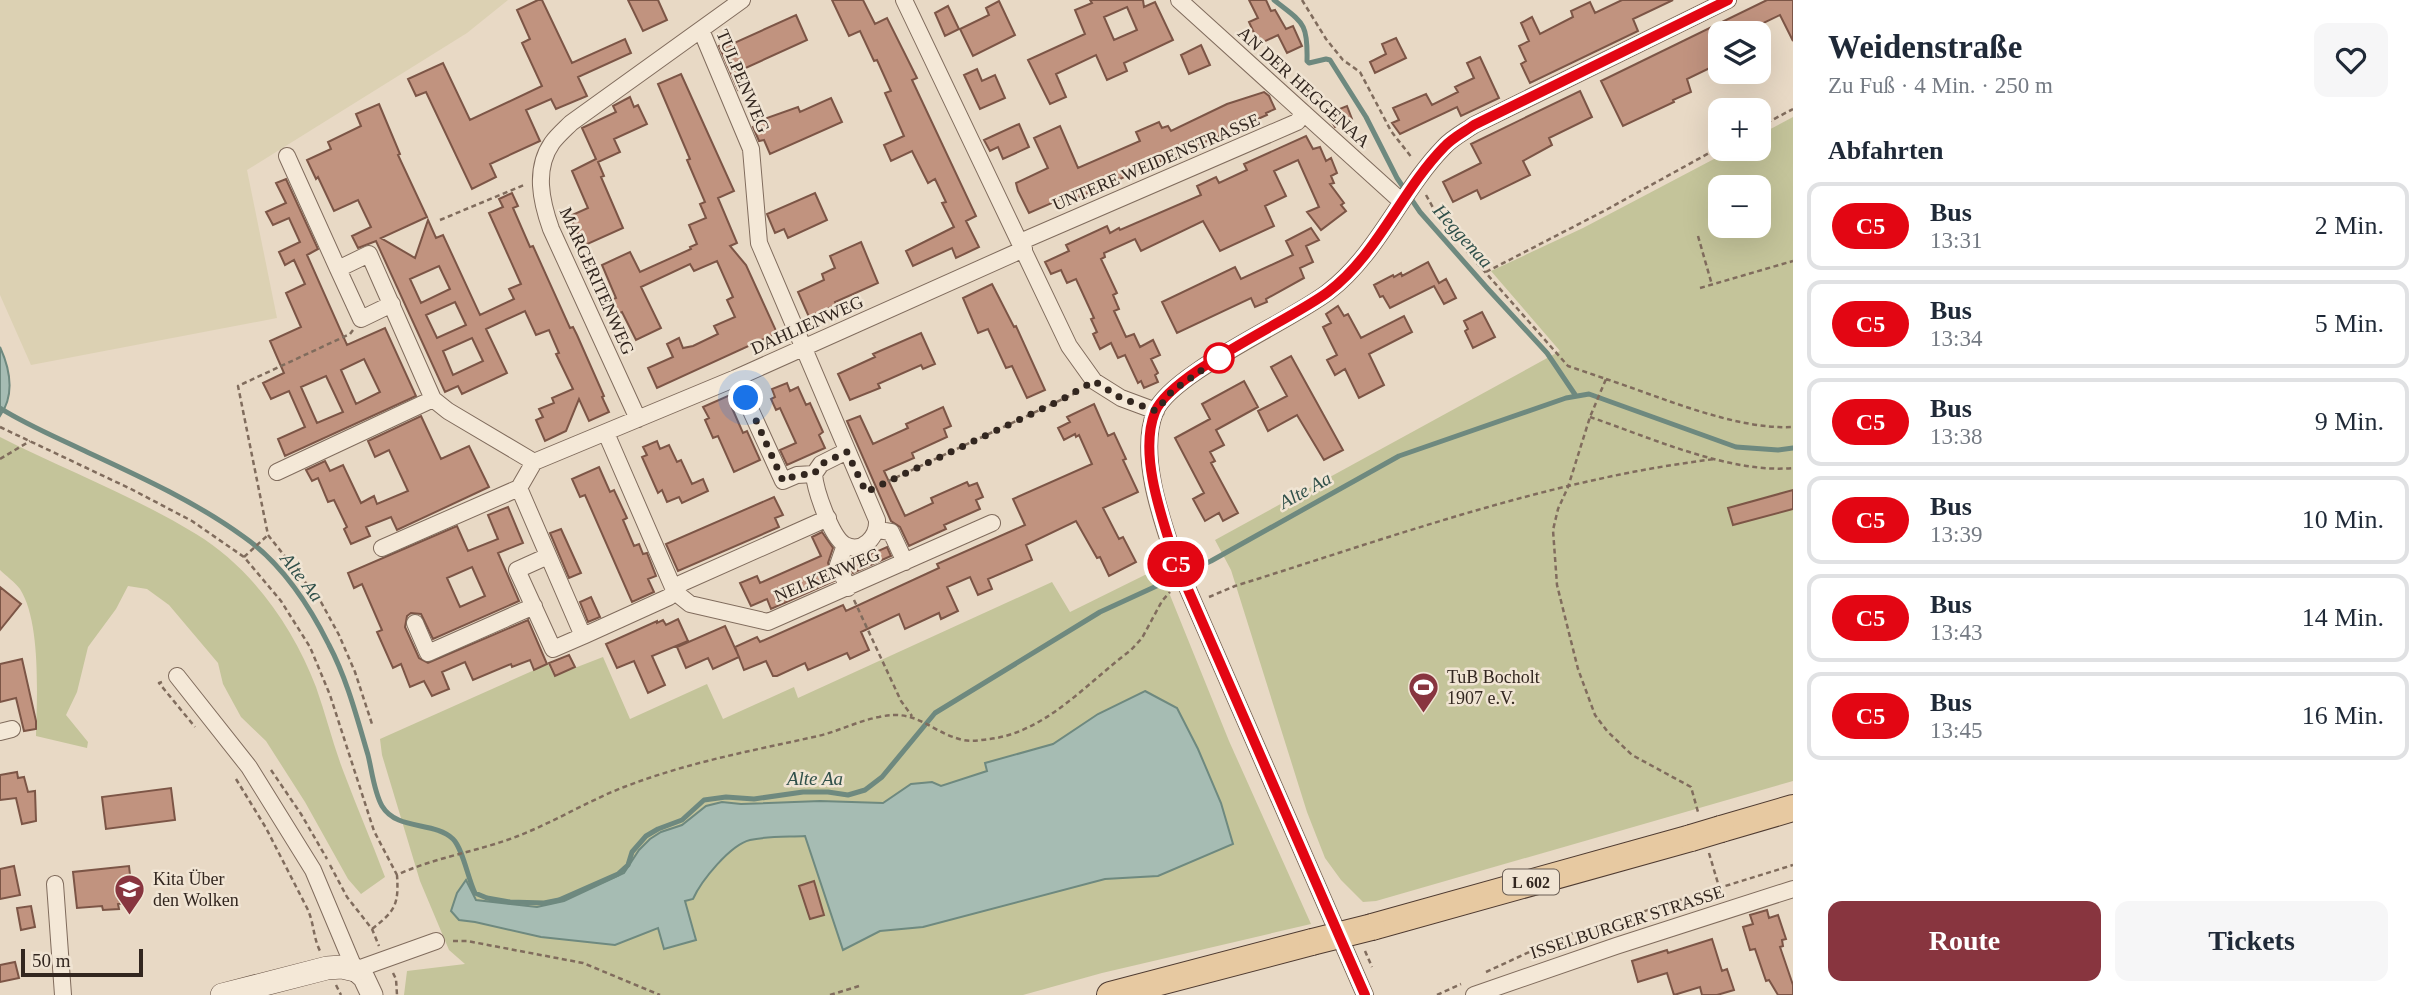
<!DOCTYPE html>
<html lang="de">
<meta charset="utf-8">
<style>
body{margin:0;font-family:Georgia,serif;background:#f6f6f7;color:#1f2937;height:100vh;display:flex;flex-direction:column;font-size:26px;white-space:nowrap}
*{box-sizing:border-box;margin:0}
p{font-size:23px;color:#747a83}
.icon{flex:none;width:38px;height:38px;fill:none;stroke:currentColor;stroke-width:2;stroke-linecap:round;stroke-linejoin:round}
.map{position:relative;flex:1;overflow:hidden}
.sheet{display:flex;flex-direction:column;background:#fff;width:630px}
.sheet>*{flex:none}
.badge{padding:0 14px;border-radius:23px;font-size:24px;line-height:46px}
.buttons{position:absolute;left:1708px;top:21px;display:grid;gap:14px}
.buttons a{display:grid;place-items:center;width:63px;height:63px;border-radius:14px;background:#fff;box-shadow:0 7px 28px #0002;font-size:35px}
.scale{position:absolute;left:21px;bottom:18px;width:122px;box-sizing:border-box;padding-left:7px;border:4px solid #32261f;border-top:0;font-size:19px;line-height:24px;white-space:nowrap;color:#32261f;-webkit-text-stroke:5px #f0e4d3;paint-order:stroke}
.you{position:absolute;width:35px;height:35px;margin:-18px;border:5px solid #fff;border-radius:50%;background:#1a73e8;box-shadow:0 0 0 10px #1a73e833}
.map>.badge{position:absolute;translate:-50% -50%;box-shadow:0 0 0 4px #fff}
h2{padding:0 35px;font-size:26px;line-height:63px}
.round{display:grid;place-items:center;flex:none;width:74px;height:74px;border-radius:14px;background:#f6f6f7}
.summary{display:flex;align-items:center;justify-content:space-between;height:119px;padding:0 35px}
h1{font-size:33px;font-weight:800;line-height:52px}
.button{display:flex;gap:14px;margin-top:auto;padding:14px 35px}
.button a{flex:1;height:80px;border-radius:14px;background:#88353f;color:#fff;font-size:28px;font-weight:800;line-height:80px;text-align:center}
.button a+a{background:#f6f6f7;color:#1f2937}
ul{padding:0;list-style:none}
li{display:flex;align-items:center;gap:21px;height:88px;margin:0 14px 10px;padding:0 21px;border:4px solid #e0e1e3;border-radius:14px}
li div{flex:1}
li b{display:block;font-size:26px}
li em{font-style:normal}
li .badge{min-width:77px;font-weight:700;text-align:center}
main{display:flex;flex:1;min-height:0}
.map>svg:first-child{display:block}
.farmland{fill:#dcd1b3}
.green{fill:#c4c49a;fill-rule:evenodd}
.water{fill:#a6bcb3;stroke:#6e897f;stroke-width:2}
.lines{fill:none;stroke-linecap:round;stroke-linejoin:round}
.stream{stroke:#6e897f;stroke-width:5}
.building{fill:#c1937f;stroke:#7c5546;stroke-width:2;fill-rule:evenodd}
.minor-casing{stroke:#806c5d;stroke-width:18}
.tertiary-casing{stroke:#806c5d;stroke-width:23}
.secondary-casing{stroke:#624d40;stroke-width:24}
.primary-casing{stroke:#4f3b31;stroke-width:28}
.path{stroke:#806c5d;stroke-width:2.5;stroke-dasharray:5 3.5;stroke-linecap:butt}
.minor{stroke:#f4e8d7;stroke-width:16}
.tertiary{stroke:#f4e8d7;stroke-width:21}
.secondary{stroke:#f4e8d7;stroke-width:23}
.primary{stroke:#e7c9a1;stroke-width:26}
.primary-bridge-casing{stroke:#4f3b31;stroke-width:28;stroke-linecap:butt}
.primary-bridge{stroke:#e7c9a1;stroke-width:26}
.line-casing{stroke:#fff;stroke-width:16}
.line{stroke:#e30613;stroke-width:10}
.walk{stroke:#32261f;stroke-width:7;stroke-dasharray:0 12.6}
.stop-dot{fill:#fff;stroke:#e30613;stroke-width:3.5}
.labels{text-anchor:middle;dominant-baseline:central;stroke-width:5;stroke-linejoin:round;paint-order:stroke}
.shield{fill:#f0e4d3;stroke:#6b5f55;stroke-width:2}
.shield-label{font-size:16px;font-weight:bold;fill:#32261f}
.street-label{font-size:18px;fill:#32261f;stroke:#f0e4d3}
.poi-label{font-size:18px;fill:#32261f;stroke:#f0e4d3;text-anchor:start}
.water-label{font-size:19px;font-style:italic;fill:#30504a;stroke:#f0e4d3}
</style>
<main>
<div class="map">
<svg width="1793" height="995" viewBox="0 0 1793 995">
<rect width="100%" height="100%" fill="#e8d9c5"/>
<path class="farmland" d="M0,0H508L467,33L247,170L277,318L31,365L0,295Z"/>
<path class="green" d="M1793,117V781L1376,901L1363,902L1341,880L1325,858L1307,812L1231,570L1215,540L1560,351L1491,271L1583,228L1733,149H1759V135ZM1720,187H1759V226H1720Z
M0,437C65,470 134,496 196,534C252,568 293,627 316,687C326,715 333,745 344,773C357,808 372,842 385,877L361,894L348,879L305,802L266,741L241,717L223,684L218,663L169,605L147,589L128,586L116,609L88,647L77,692L66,715L88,742L87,748L36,736C37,696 41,622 20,589C15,582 6,576 0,570Z
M1159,568L1229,741L1311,924L1102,973L1023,995H404L407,971L465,964L449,950L420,881L382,755L380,739L548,664L554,676L603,657L630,719L707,684L723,719L794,687L798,698L1052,582L1070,612Z"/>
<path class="water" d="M0,347C10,369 15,395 0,416Z
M1145,691L1177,708L1198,749L1221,803L1233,844L1158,876L1105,879L923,927L880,931L843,950L805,836C788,837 767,836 750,840C730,845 701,881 693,899L685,901L696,940L664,949L658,928L615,945L541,937L475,922L459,920L451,911L457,893L466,880L476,900L537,907L564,901L624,873L639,850L650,839L661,832L682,825L706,806L722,802L741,804L820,801L883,803L911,784L932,782L941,786L987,771L985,763L1053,744L1098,714Z"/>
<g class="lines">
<path class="stream" d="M1274,0C1303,23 1308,22 1307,61L1309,63L1326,59L1330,60L1366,117L1397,178L1420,212L1488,289L1547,353L1576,396
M0,408C27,425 56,437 85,451C139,476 196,502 244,537C281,563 309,605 329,645C347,679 357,718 368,755C372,771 374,792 382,806C397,831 434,821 453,839C463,849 468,879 475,893L487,898L510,902L544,903L559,900L618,874L628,865L632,852L646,836L658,829L682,820L704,800L726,797L754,799L803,792H828L848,795L865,790L882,777L935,713L1100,612L1211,561L1399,456L1566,398L1589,394L1736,447L1778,450L1793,448"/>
</g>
<path class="building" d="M538,0H542L572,63L625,39L631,53L578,77L587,96L556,109L551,99L526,110L540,141L490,164L496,177L472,189L426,92L416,96L408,79L443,63L470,120L542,86L522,43L530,39L517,10Z
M628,0H658L667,20L643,31Z
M832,0H863L875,24L887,18L917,78L912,80L976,216L966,221L979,247L956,258L952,248L913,266L906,251L954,227L942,203L946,202L935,179L928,183L912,151L891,161L884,145L904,136L885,93L891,91L877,60L874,61L860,31L849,36Z
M1090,0H1143L1144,7L1155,2L1173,40L1124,63L1127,71L1107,80L1096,55L1056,74L1066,97L1050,104L1028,60L1085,34L1075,10L1092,3ZM1127,7L1137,30L1114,40L1104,17Z
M1249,0H1266L1271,11L1275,10L1286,29L1293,26L1302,46L1287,53L1278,35L1259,44L1249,22L1258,18Z
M1622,0H1673L1633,19L1638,31L1530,83L1521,64L1526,61L1519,46L1529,41L1521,23L1532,17L1540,34L1573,17L1571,11L1590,2L1595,13Z
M1767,0H1793V41L1780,15L1755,27L1758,33H1712L1720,51V63L1687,79L1691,92L1673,100L1674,102L1623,126L1601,81Z
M999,1L1015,35L973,56L960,29L989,15L986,8Z
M948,6L959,29L945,36L935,13Z
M796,15L807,40L741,70L748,86L738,90L719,46L729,42L730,45Z
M1396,38L1406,58L1375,73L1370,62L1386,54L1382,44Z
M1201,45L1210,65L1189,74L1181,55Z
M1480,57L1499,98L1461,116L1457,107L1400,134L1392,123L1399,120L1393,108L1426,94L1432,105L1458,92L1455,87L1474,78L1467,63Z
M977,69L982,81L995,75L1005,98L980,109L964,75Z
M681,74L734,191L718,198L737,243L730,246L746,265L777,333L657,388L648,368L673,357L667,344L679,338L683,348L693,346L718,334L714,326L735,317L727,300L733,297L717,261L694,271L690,264L641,287L661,328L636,340L622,312L618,314L611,300L616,298L602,265L630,252L640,272L691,249L690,247L697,244L689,225L706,218L700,204L705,202L687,160L690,159L658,84Z
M1580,91L1592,117L1549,138L1552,145L1523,161L1530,175L1481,199L1477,190L1453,202L1443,182L1481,163L1471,144Z
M1264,92L1269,96L1275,109L1266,113L1267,115L1065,203L1063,198L1029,213L1018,191L1016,183L1048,168L1034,138L1060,126L1078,168L1140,141L1136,132L1159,122L1162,128L1168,126L1171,131L1227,104Z
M630,97L634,107L638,105L647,124L614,139L620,152L598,162L604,176L601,177L623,228L583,246L570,216L588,208L572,171L596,159L582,128L616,112L613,106Z
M831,98L842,122L770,154L764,140L759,141L753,127L765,121L764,119L798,107L800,112Z
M379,104L400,154L398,155L427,217L381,238L415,258L428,220L436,238L443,235L480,315L514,299L509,289L521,284L489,213L503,207L499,199L512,193L518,206L513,208L530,247L533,246L570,328L573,327L577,335L604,396L602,397L609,412L589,421L579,399L566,431L545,441L536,420L543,417L539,409L554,403L552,398L573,389L556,354L559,353L549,330L536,335L525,311L486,329L507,373L462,394L458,386L445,392L376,241L358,248L352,236L371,227L358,200L334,211L318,177L316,179L307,160L331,149L328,142L361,126L356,114ZM439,266L450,289L421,303L410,279ZM455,302L466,325L437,338L426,315ZM472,338L483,361L453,375L443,351Z
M1347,106L1352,119L1335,127L1327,114Z
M1019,124L1029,147L1003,159L998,147L990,151L984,140Z
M1306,136L1313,149L1320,147L1326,161L1331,158L1337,173L1331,176L1334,183L1330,184L1344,203L1341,205L1346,211L1321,230L1307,212L1319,207L1298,160L1274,171L1286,196L1265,206L1274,226L1220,251L1203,221L1141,251L1135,239L1104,253L1105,257L1101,259L1117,293L1113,295L1119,309L1114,311L1126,337L1134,334L1140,347L1153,340L1160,355L1151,359L1158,373L1155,375L1158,382L1144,388L1141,381L1138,383L1125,355L1118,358L1111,343L1100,349L1093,334L1097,332L1091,319L1094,318L1076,279L1067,283L1061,270L1051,274L1045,262L1069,251L1066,245L1107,226L1110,233L1119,228L1120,230L1201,195L1197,186L1216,177L1219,183L1247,170L1244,164Z
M286,179L318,249L307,255L347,345L385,328L416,396L285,456L278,439L305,427L289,391L271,399L263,383L284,373L270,341L301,327L286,293L305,284L294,260L285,265L279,252L300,242L289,218L273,225L266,212L286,203L276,183ZM364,359L380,392L356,404L341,370ZM326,376L343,412L317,423L301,387Z
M815,193L827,220L788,238L784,229L775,233L767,214Z
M1311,228L1319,240L1306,246L1313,262L1300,268L1304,278L1266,299L1267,302L1255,307L1251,298L1177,333L1162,302L1235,267L1241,279L1293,255L1286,241Z
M861,242L878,283L835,302L836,305L809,317L798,292L824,280L822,274L835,268L830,256Z
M1428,262L1439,283L1446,279L1456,298L1444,304L1434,286L1390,308L1383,296L1380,297L1374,285L1393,275L1394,277L1401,273L1402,276Z
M992,284L1014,327L1016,326L1045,390L1027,398L1012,366L1006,368L988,329L978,333L963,298Z
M1338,306L1344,316L1348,314L1361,338L1404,316L1412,332L1369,354L1384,385L1359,398L1345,369L1335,375L1327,360L1337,355L1323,327L1331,323L1326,314Z
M1482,312L1495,337L1473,348L1465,331L1468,329L1464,321Z
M921,333L935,364L923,369L921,365L878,384L880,388L850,400L838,374L875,357L873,354Z
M1291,356L1343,450L1324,460L1297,415L1268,431L1258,411L1287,396L1271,367Z
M1244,381L1258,407L1216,430L1224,445L1210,452L1215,461L1211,463L1238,513L1223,521L1219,513L1205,521L1193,499L1204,493L1175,438L1210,419L1202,404Z
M787,383L790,391L798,387L806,405L810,403L823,432L819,435L825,448L787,465L780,450L796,443L780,408L776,410L771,399L775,397L772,389Z
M730,395L735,407L732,408L743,433L747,431L760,460L734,472L718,436L713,438L705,420L709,418L703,407Z
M1094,404L1108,436L1114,433L1126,459L1123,460L1138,492L1103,508L1119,539L1123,537L1136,562L1109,576L1100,557L1097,558L1076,521L1026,545L1032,560L988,579L992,589L978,595L970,577L947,587L958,611L941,619L939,613L905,629L899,614L861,632L869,650L850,659L847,653L808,670L805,663L777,676H773L766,661L744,670L735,647L757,637L760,642L843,605L846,611L939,568L937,564L1025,525L1013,499L1092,464L1079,435L1076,437L1075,434L1064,440L1058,428L1070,422L1067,417Z
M943,407L951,426L944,429L947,437L912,453L914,458L884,471L905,516L933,503L931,498L967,482L969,486L977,483L983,497L976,500L980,509L944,525L946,529L909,546L900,527L891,521L847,421L860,416L873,444L908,428L906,424Z
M421,416L441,459L469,446L489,487L397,530L391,517L366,527L370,536L351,544L344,529L347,527L334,500L328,502L318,478L312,481L306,470L325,461L330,471L343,465L361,503L374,496L377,504L408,491L389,450L375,457L368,441Z
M657,441L660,449L669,445L677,462L681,460L692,484L703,479L708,491L682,503L679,497L667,502L662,490L658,493L642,457L647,455L643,447Z
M599,467L610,492L614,490L627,518L623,520L634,546L639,544L643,554L647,553L656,576L648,579L654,592L632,602L585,495L580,497L572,479Z
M1793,490V509L1733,525L1728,508Z
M774,497L783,515L775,518L779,527L678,571L666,544Z
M508,507L523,543L498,553L519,601L433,639L421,614L411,613L407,616L405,627L419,658L428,663L528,620L547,664L534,670L530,660L512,667L511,664L473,680L465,662L442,672L449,689L432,696L424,681L410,687L401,664L393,668L377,632L382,630L362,584L354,588L348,573L457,526L468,551L498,539L488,515ZM472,567L485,596L460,607L447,578Z
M561,529L581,573L569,578L550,533Z
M822,532L833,548L828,563L834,581L771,609L767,599L751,606L740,583L757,576L760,583L821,556L812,537Z
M887,547L891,556L853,573L849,564Z
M0,587L21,604L0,630Z
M591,597L600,617L588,622L580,602Z
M678,619L688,641L652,656L665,685L648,693L634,661L617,668L606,644L657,621V623L663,620L666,625Z
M725,626L739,657L713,669L708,658L686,668L677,647Z
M569,655L575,667L555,676L549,663Z
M22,659L36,721V729L24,731L16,698L0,702V664Z
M17,772L18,778L24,777L28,792L35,791L36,821L22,824L16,798L0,800V775Z
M171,788L175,820L106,829L102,797Z
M14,866L20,895L0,899V869Z
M129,866L133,902L118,904L119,909L103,910L102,906L77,908L73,872Z
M814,881L824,915L810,919L799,886Z
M31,906L35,927L21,930L17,908Z
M1767,910L1769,918L1778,915L1786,939L1782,940L1783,946L1780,947L1793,985V995H1778L1769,980L1766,981L1755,949L1750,950L1743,927L1753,924L1750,915Z
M1712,939L1722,971L1727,969L1734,990L1717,995H1702L1700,987L1674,995L1667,973L1638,982L1632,961L1667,950L1668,953Z
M15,962L19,978L0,982V965Z"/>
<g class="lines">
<defs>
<path id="minor" d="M904,0L1069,346L1094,381L1121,398L1156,411
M1179,0L1402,202
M701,30L751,149L759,243L877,520C878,536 863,554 845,545C831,537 815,489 814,474L821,464L847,451
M287,156L338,269
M1020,242L1297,122L1304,113
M392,304L361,319L338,269L369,254L433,399L448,411L534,462
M736,378L783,481L797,475L814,474
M638,419L551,229C541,201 534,169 552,143C557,136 565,129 571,123L742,0
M606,433L675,592L690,604L768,622L992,523
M277,472L433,399
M519,488L583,636L553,649L517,570L548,556
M878,530L891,532L905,562
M845,545L838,565L848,588
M382,548L519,488L534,462L736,378L1024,249
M415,623L428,653L534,606
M583,636L669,597L682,583L828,518
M177,676L249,767L313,870L355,970L436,941
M0,732L12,729
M55,884L63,995
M1365,995L1176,562C1162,521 1138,455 1155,412C1171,373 1291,321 1328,292C1378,254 1401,191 1444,147C1452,138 1464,132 1474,125L1728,0
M1474,995L1616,946L1793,889"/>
<path id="tertiary" d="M355,970L364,978L372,995"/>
<path id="secondary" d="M222,995L327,968L342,967L355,970"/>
<path id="primary" d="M1721,829L1793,808
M1372,927L1691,838
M1110,995L1312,942"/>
</defs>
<use href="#minor" class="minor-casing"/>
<use href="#tertiary" class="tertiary-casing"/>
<use href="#secondary" class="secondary-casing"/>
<use href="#primary" class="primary-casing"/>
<path class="path" d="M1302,0L1326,39L1343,60L1360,72L1391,131L1412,158
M1759,127L1793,109
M1426,195L1441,222L1568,366L1606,379L1590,417L1568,487L1558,509L1553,530L1557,585L1578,669L1595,715L1607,731L1632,755L1691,787L1698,812
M440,220L524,185
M1698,236L1712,285
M1486,272L1604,211L1720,147
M1700,288L1793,261
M353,330L350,334L238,386L268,535L321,602L339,635L355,672L372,724
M1606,379C1661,397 1735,430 1793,427
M1590,417C1649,437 1730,474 1793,468
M0,427L131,489L192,521L244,557L281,601L310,647L330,695L374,831L397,875
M0,459L30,441
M880,485L1080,391
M244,557L268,535
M1209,597L1235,586C1392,537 1550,479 1715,459
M854,600L901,701L912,716
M162,682L159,683L195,727
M271,770L301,814L327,859
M236,779L266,828L307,908C314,922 313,937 320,951
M1709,853L1722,897
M330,865L347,897L372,929L379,946
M372,929C395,911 399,905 397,875C432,858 480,851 518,836C554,822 588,801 624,787C689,762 751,751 818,736C839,731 858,721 879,717C918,708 929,732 963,740C972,742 981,740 990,739C1046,732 1087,683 1131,650L1142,638L1162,601L1170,592
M453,941H467L583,963L660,995
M1365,951L1372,967
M1486,972L1564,936L1793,865
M393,973L396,979L397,995
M336,985L341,995
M830,995L859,986
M1437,995L1461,984"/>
<use href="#minor" class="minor"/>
<use href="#tertiary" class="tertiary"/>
<use href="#secondary" class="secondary"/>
<use href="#primary" class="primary"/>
<defs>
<path id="primary-bridge" d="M1691,838L1721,829
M1312,942L1372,927"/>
</defs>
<use href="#primary-bridge" class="primary-bridge-casing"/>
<use href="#primary-bridge" class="primary-bridge"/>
</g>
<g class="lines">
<defs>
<path id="line" d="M1365,995L1176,562C1163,521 1138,455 1155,412C1171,373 1291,320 1328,292C1378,254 1401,191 1444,147C1452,138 1464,132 1474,125L1728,0"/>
</defs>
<use href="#line" class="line-casing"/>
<use href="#line" class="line"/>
<path class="walk" d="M746,398L783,481L797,475L814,474L821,464L847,452L866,492L1059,401L1094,381L1121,398L1156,411L1172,391L1219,358"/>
</g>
<defs>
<symbol id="stadium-pin" viewBox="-11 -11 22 30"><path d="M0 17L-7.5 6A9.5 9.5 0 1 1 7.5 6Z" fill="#88353f" stroke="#f0e4d3"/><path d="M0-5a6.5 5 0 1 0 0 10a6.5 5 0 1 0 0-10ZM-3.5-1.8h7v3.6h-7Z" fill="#fff"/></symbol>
<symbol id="school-pin" viewBox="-11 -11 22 30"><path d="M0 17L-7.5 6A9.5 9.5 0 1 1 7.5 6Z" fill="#88353f" stroke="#f0e4d3"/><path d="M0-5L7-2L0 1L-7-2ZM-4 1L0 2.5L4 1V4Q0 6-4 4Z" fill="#fff"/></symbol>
</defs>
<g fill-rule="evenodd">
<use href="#stadium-pin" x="1406" y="670" width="35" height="47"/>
<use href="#school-pin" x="112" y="872" width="35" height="47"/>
</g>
<circle class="stop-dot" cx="1219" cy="358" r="14"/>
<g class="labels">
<rect class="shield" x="1503" y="869.5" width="56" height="25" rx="5"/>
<g class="shield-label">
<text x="1531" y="882">L 602</text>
</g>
<g class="street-label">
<text transform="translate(743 81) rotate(67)">TULPENWEG</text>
<text transform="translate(1304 87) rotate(42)">AN DER HEGGENAA</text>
<text transform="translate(1156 162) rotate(-23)">UNTERE WEIDENSTRASSE</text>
<text transform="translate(597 281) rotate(66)">MARGERITENWEG</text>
<text transform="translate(807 325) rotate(-24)">DAHLIENWEG</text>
<text transform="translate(827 575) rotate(-23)">NELKENWEG</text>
<text transform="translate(1627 922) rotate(-18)">ISSELBURGER STRASSE</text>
</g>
<g class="poi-label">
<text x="1447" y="677">TuB Bocholt<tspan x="1447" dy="21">1907 e.V.</tspan></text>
<text x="153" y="879">Kita Über<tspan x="153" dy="21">den Wolken</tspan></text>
</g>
<g class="water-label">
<text transform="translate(1463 236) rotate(48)">Heggenaa</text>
<text transform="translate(1305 490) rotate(-29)">Alte Aa</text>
<text transform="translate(302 577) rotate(52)">Alte Aa</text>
<text x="815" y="778">Alte Aa</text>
</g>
</g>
</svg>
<div class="buttons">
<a><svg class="icon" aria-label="layers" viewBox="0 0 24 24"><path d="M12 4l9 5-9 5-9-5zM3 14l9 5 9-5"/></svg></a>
<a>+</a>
<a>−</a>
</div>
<div class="scale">50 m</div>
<div class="you" style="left:746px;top:398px"></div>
<b class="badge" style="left:1176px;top:564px;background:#e30613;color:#fff">C5</b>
</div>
<section class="sheet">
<div class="summary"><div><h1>Weidenstraße</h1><p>Zu Fuß · 4 Min. · 250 m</p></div><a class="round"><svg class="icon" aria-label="heart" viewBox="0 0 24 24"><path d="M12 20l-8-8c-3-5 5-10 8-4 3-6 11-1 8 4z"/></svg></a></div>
<h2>Abfahrten</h2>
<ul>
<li><span class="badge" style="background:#e30613;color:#fff">C5</span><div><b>Bus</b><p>13:31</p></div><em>2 Min.</em></li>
<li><span class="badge" style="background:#e30613;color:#fff">C5</span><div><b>Bus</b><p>13:34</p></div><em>5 Min.</em></li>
<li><span class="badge" style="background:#e30613;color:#fff">C5</span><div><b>Bus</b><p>13:38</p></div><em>9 Min.</em></li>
<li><span class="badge" style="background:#e30613;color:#fff">C5</span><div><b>Bus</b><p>13:39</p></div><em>10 Min.</em></li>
<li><span class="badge" style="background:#e30613;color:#fff">C5</span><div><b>Bus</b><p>13:43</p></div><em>14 Min.</em></li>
<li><span class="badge" style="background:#e30613;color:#fff">C5</span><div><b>Bus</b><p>13:45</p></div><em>16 Min.</em></li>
</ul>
<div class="button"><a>Route</a><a>Tickets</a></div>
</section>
</main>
